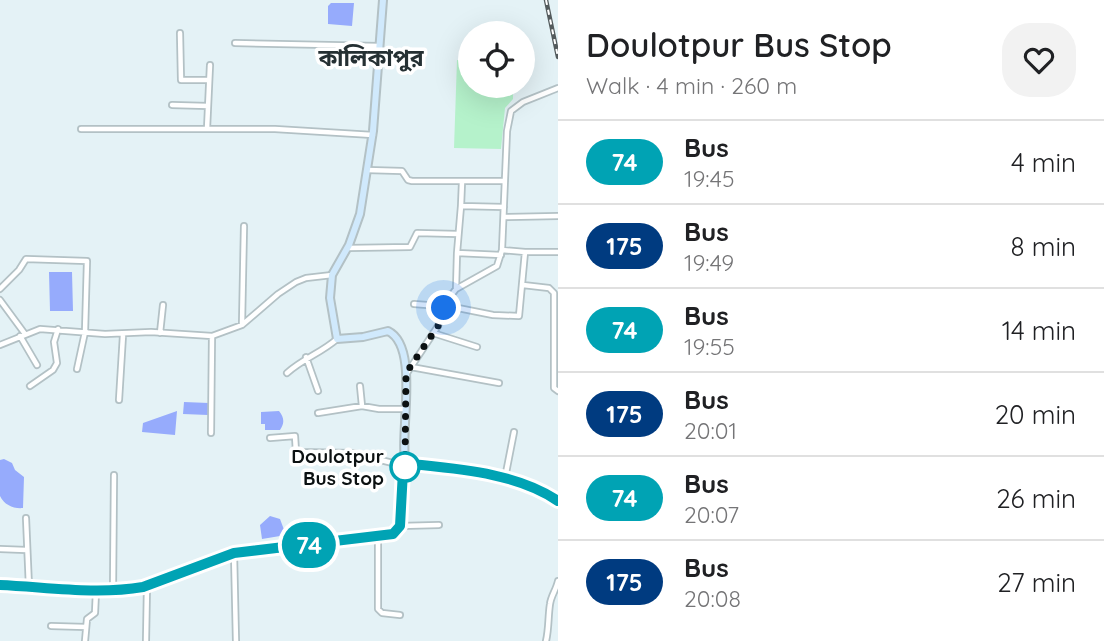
<!DOCTYPE html>
<meta charset="utf-8">
<style>
body{margin:0;font-family:Quicksand,"Noto Sans Bengali",sans-serif;background:#f2f2f2;color:#202124;height:100vh;display:flex;flex-direction:column;font-size:26px;white-space:nowrap}
*{box-sizing:border-box;margin:0}
p{font-size:23px;color:#757577}
.icon{flex:none;width:38px;height:38px;fill:none;stroke:currentColor;stroke-width:2;stroke-linecap:round;stroke-linejoin:round}
.map{position:relative;flex:1;overflow:hidden}
.sheet{display:flex;flex-direction:column;background:#fff;width:546px}
.sheet>*{flex:none}
.badge{padding:0 14px;border-radius:23px;font-size:24px;line-height:46px}
.tools{position:absolute;left:458px;top:21px;display:grid;gap:14px}
.tools a{display:grid;place-items:center;width:77px;height:77px;border-radius:50%;background:#fff;box-shadow:0 7px 28px #0002;font-size:35px}
.you{position:absolute;width:35px;height:35px;margin:-18px;border:5px solid #fff;border-radius:50%;background:#1a73e8;box-shadow:0 0 0 10px #1a73e833}
.map>.badge{position:absolute;translate:-50% -50%;box-shadow:0 0 0 4px #fff}
.round{display:grid;place-items:center;flex:none;width:74px;height:74px;border-radius:28px;background:#f2f2f2}
.head{display:flex;align-items:center;justify-content:space-between;height:119px;padding:0 28px}
h1{font-size:33px;font-weight:600;line-height:52px}
ul{padding:0;list-style:none}
li{display:flex;align-items:center;gap:21px;height:84px;padding:0 28px;border-top:2px solid #e0e0e0}
li div{flex:1}
li b{display:block;font-size:26px}
li em{font-style:normal}
li .badge{min-width:77px;font-weight:700;text-align:center}
main{display:flex;flex:1;min-height:0}
.map>svg:first-child{display:block}
.green{fill:#b5f2cb}
.water{fill:#96abfc}
.lines{fill:none;stroke-linecap:round;stroke-linejoin:round}
.street-casing{stroke:#b3c1c5;stroke-width:8}
.secondary-casing{stroke:#b3c1c5;stroke-width:10}
.primary-casing{stroke:#457da6;stroke-width:10}
.street{stroke:#fff;stroke-width:4.5}
.secondary{stroke:#d0e9fc;stroke-width:6}
.primary{stroke:#a2d4f9;stroke-width:7}
.rail-casing{stroke:#545b5d;stroke-width:4.5}
.rail{stroke:#fff;stroke-width:2;stroke-dasharray:5;stroke-linecap:butt}
.line-casing{stroke:#fff;stroke-width:16}
.line{stroke:#00a3b4;stroke-width:10}
.walk{stroke:#0c1112;stroke-width:7;stroke-dasharray:0 12.6}
.stop-dot{fill:#fff;stroke:#00a3b4;stroke-width:3.5}
.labels{text-anchor:middle;dominant-baseline:central;stroke-width:7;stroke-linejoin:round;paint-order:stroke}
.stop-label{font-size:19px;font-weight:bold;fill:#0c1112;stroke:#fff;text-anchor:end}
.quarter-label{font-size:23px;font-weight:bold;fill:#253033;stroke:#fff}
</style>
<main>
<div class="map">
<svg width="558" height="641" viewBox="0 0 558 641">
<rect width="100%" height="100%" fill="#e4f2f6"/>
<path class="green" d="M457,60L471,61V86H513V99L505,108L501,149L454,148Z"/>
<path class="water" d="M331,3H354L352,26L328,24V6Z
M49,272H72L73,311H50Z
M184,402L209,403L208,415L183,414Z
M177,411L175,435L142,432L143,423Z
M279,411C284,417 285,423 280,430H265V424H261V412Z
M4,459L12,463L15,470L24,477L23,508C14,509 4,505 0,496V460Z
M270,516L280,519L286,535L262,539L260,525Z"/>
<g class="lines">
<defs>
<path id="street" d="M180,33L181,80H209
M235,43L379,46
M172,105L208,106
M81,129H275L373,135
M207,129L210,65
M367,170L402,171L408,180L412,181H505
M462,182L461,206L504,207
M461,206L457,253L501,255
M504,217L558,216
M348,248L410,247L417,233L458,234
M525,252H558
M523,285L549,288L554,293V388L558,391
M0,289L19,270L26,259L87,261L85,332L77,369
M456,289L457,253
M0,300L25,334
M414,304L453,307L493,315L519,316L525,252L502,250
M242,324L244,226
M160,333L163,305
M433,333L477,347
M20,336L37,365
M0,345L40,329L105,334L151,332L212,336L242,325L278,294L296,282L306,278L332,275
M306,357L318,391
M411,367L499,383
M287,373C304,358 321,353 337,339
M407,373L438,326L446,302L456,289L497,266L502,250L507,131L511,111L523,102L558,88
M30,386L53,370L57,363L54,342L58,329
M360,386L362,406
M119,400L123,335
M318,413L362,406L379,409H405
M211,433L212,336
M270,438L295,436L296,452L352,453L405,466
M505,478L514,432
M26,518L29,587
M400,526L439,525
M378,537V609L382,613L400,615
M0,549L26,550
M234,553L236,641
M113,590L114,475
M51,626L86,627
M85,641L87,619L95,613L96,591
M146,641L147,586
M546,641C549,628 548,617 550,604C551,596 556,590 558,581"/>
<path id="secondary" d="M383,0L373,131L360,214L349,245L332,275L330,298L337,339L363,337L388,331C421,347 398,435 406,466"/>
<path id="primary" d="M0,585C47,587 96,595 143,587L234,553L393,534L400,526L403,471L411,465C459,469 517,473 558,501"/>
</defs>
<use href="#street" class="street-casing"/>
<use href="#secondary" class="secondary-casing"/>
<use href="#primary" class="primary-casing"/>
<use href="#street" class="street"/>
<use href="#secondary" class="secondary"/>
<use href="#primary" class="primary"/>
<defs>
<path id="rail" d="M546,0L558,57"/>
</defs>
<use href="#rail" class="rail-casing"/>
<use href="#rail" class="rail"/>
</g>
<g class="lines">
<defs>
<path id="line" d="M0,585C47,587 96,595 143,587L234,553L393,534L400,526L403,471L411,464C459,469 517,473 558,501"/>
</defs>
<use href="#line" class="line-casing"/>
<use href="#line" class="line"/>
<path class="walk" d="M405,467L406,373L438,326L444,308"/>
</g>
<circle class="stop-dot" cx="405" cy="467" r="14"/>
<g class="labels">
<g class="stop-label">
<text x="384" y="456">Doulotpur<tspan x="384" dy="22">Bus Stop</tspan></text>
</g>
<g class="quarter-label">
<text x="371" y="57">কালিকাপুর</text>
</g>
</g>
</svg>
<div class="tools">
<a><svg class="icon" aria-label="locate" viewBox="0 0 24 24"><circle cx="12" cy="12" r="6"/><path d="M12 2v4M12 18v4M2 12h4M18 12h4"/></svg></a>
</div>
<div class="you" style="left:444px;top:308px"></div>
<b class="badge" style="left:309px;top:545px;background:#00a3b4;color:#fff">74</b>
</div>
<section class="sheet">
<div class="head"><div><h1>Doulotpur Bus Stop</h1><p>Walk · 4 min · 260 m</p></div><a class="round"><svg class="icon" aria-label="heart" viewBox="0 0 24 24"><path d="M12 20l-8-8c-3-5 5-10 8-4 3-6 11-1 8 4z"/></svg></a></div>
<ul>
<li><span class="badge" style="background:#00a3b4;color:#fff">74</span><div><b>Bus</b><p>19:45</p></div><em>4 min</em></li>
<li><span class="badge" style="background:#003b80;color:#fff">175</span><div><b>Bus</b><p>19:49</p></div><em>8 min</em></li>
<li><span class="badge" style="background:#00a3b4;color:#fff">74</span><div><b>Bus</b><p>19:55</p></div><em>14 min</em></li>
<li><span class="badge" style="background:#003b80;color:#fff">175</span><div><b>Bus</b><p>20:01</p></div><em>20 min</em></li>
<li><span class="badge" style="background:#00a3b4;color:#fff">74</span><div><b>Bus</b><p>20:07</p></div><em>26 min</em></li>
<li><span class="badge" style="background:#003b80;color:#fff">175</span><div><b>Bus</b><p>20:08</p></div><em>27 min</em></li>
</ul>
</section>
</main>
